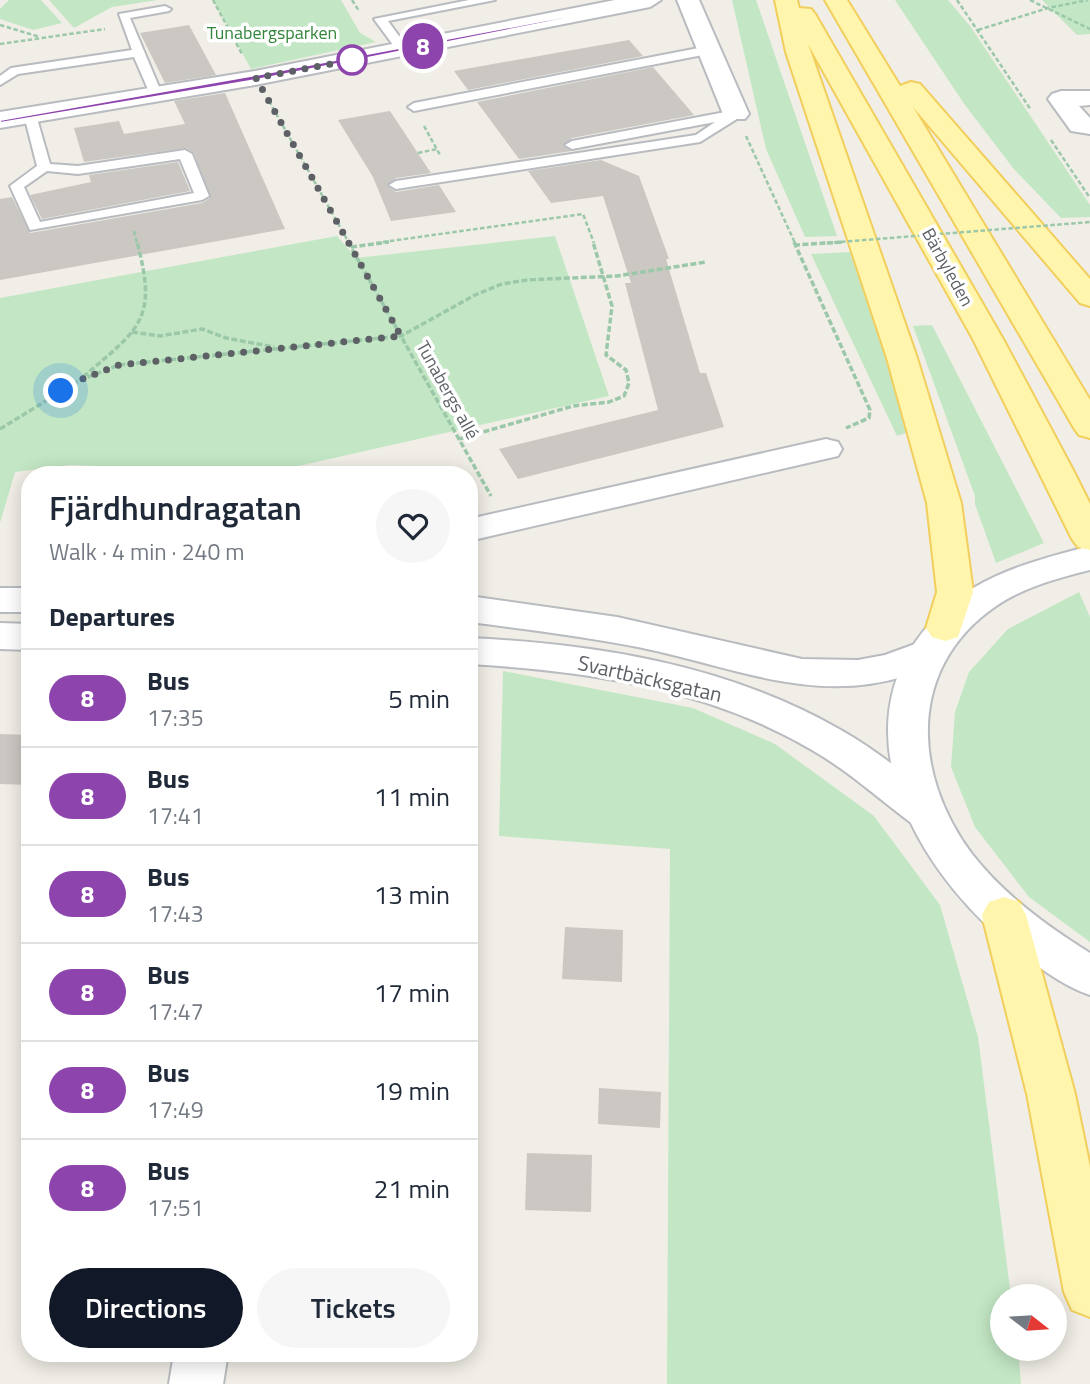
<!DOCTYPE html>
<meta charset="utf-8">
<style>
body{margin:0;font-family:"Titillium Web",sans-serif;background:#f6f6f7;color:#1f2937;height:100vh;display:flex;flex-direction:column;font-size:26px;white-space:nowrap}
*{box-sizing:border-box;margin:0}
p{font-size:23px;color:#747a83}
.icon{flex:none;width:38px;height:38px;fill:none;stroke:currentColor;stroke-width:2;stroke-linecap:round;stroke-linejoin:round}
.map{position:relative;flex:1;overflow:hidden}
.sheet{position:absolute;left:21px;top:466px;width:457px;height:896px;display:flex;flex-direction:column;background:#fff;border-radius:28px;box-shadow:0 4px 18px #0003}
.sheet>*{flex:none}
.badge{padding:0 14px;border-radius:23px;font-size:24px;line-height:46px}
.needle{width:46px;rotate:107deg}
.fabs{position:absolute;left:990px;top:1284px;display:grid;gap:14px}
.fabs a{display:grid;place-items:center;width:77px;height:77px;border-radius:50%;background:#fff;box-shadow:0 4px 18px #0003;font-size:35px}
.you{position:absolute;width:35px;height:35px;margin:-18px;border:5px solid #fff;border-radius:50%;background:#1a73e8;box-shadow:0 0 0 10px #1a73e833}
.map>.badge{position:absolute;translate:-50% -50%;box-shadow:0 0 0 4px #fff}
h2{padding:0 28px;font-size:26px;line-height:63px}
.round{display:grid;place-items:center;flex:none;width:74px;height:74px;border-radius:37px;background:#f6f6f7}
.summary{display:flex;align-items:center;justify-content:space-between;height:119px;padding:0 28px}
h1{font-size:33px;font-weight:600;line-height:52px}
.primary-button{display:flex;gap:14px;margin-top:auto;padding:14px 28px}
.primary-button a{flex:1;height:80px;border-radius:42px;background:#111827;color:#fff;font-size:28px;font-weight:600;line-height:80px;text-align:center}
.primary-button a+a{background:#f6f6f7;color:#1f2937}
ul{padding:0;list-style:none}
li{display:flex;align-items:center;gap:21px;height:98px;padding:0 28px;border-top:2px solid #e0e1e3}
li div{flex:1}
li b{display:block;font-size:26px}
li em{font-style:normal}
li .badge{min-width:77px;font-weight:700;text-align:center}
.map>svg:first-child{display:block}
.green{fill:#c3e7c4}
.building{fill:#cbc8c3}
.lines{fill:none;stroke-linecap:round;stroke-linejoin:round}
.service-casing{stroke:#b8bbbf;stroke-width:4}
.minor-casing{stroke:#b8bbbf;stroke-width:4}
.tertiary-casing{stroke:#b8bbbf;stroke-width:4}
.secondary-casing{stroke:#b9bcc1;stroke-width:4}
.primary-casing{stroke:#f2ce5d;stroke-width:4}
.path-far1{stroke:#9cc8aa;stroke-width:2.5;stroke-dasharray:4.5 2.5;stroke-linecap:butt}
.path{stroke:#9cc8aa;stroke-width:3.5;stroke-dasharray:6 2.5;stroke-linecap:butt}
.service{fill:#fff;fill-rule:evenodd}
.minor{fill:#fff;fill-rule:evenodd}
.tertiary{fill:#fff;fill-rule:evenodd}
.secondary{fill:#fff;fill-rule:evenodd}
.primary{fill:#fff5ac;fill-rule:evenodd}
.path-bridge-far1{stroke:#9cc8aa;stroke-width:2.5;stroke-dasharray:4.5 2.5;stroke-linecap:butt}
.path-bridge{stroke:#9cc8aa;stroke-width:3.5;stroke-dasharray:6 2.5;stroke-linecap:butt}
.line{fill:#8e44ad;stroke:#fff;stroke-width:2}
.walk{stroke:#5d6166;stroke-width:7;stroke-dasharray:0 12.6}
.stop-dot{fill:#fff;stroke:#8e44ad;stroke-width:3.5}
.labels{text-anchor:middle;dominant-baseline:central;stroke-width:7;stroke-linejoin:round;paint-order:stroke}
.far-park-label{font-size:18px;fill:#35863c;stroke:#fff}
.far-street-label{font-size:18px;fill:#5d6166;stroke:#fff}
.street-label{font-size:21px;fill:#5d6166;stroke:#fff}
</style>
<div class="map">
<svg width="1090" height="1384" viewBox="0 0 1090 1384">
<rect width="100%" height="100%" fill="#f0eee6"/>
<path class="green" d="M9,0H41L62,23L33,30L0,19V9Z
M49,0H158L112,7L74,28Z
M213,0H341L360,33L376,42L251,69Z
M732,0H756L837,236L805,237L766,149Z
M895,0H948L970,26L1090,205V217L1061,218L1013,168L965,105Z
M1042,0H1090V34L1077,35Z
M337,236L356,258L555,236L609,396L263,474L71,465L15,472L0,523V298Z
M850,252L911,431L897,436L811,254Z
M932,325L1044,543L996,563L975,504V496L913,326Z
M1079,592L1090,617V942L1029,897L975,827L951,767L955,712L969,672L1008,629Z
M503,671L693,708L775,744L874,816L940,905L978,1037L1011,1297H1003V1349H1018L1021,1384H667L670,849L499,836Z"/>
<path class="building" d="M189,25L216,75L165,83L140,33Z
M629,40L643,56L468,90L454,71Z
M653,67L694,115L572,138L563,146L572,151L519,159L477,102Z
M225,93L285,229L0,280V199L12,197L30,233L202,203L210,198L194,153L186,148L84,162L74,128L119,121L124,134L185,124L174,101Z
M390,111L431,173L396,178L387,186L396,192L439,185L456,212L391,221L373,177L338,120Z
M601,160L639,176L669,259H666L700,373H706L724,427L518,479L499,449L658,410L625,283H631L603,196L551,203L528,171Z
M178,162L190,191L42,219L30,195L91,182L89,175Z
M0,734L30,735V785L0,784Z
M565,927L623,930L622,982L562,979Z
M599,1088L661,1092L660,1128L598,1124Z
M527,1153L592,1155L591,1212L525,1210Z"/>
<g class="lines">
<defs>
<path id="service" d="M469,0H495L388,21L409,50L403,54L399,53L374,19Z
M165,6L171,9L169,11L130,18L162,94L160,97L150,94L134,57L18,74L0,85V76L11,68L132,50L119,14Z
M709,46L715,50L713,53L414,111L408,107L414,103Z
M736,110L742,114L740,117L700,142L396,189L389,185L396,181L696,135L715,122L572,149L565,145L572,141Z
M30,111L36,115L50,164L78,166L185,150L192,154L209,196L202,200L30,230L10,186L37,166L24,115ZM180,159L194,193L40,222L24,187L47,171L78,174Z"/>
<path id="minor" d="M615,0H661L650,7L255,85L0,128V112L255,71Z
M677,0H699L749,114L745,119H727L723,114Z
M1061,91H1090V105L1079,106L1090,118V134L1071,131L1048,99L1052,94Z
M826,439L838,442L842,449L838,456L469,541V519Z
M174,1353H228L223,1384H169Z"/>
<path id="tertiary" d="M0,588H30V612H0Z
M469,596L617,617L802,659L858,660L885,655L926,640L939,644L945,653C937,667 920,671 905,676C812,705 728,665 638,647C582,636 525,629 469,622Z
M0,623L30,624V650L0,649Z
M469,638C597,644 727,665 839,729C875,749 907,776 940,800L946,811L940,822L925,827L910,822C878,798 847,770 812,750C707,688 588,671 469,664Z"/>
<path id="secondary" d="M1090,546V570C1058,578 1024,587 996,606C907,667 912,774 972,854C1004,895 1047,926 1090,953V995C1066,987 1046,972 1026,958C925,885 828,731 934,619C976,575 1033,561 1090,546Z"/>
<path id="primary" d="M775,0H797L799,8L811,9L815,14L1003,339L1074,472L1090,504V550L1078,547L1072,539L973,339L808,44L917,358L961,503L973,592L958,637L945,641L932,637L926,628L937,592L927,503L887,358L786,52Z
M825,0H847L900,86L911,82L920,84L1090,279V306L1080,303L913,107L1090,400V438L1079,435L1074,428Z
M1004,897L1019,902L1026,915L1075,1094L1090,1167V1317L1072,1310L1064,1292L1027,1094L982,915L989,902Z"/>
</defs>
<use href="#service" class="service-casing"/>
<use href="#minor" class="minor-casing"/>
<use href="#tertiary" class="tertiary-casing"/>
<use href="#secondary" class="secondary-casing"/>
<use href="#primary" class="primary-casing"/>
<path class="path-far1" d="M213,0L242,54
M352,0L359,11
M957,0L1031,110
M1030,0L1090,29
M0,25L40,37
M978,30L1048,8L1088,0
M0,44L105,29
M269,101L349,243
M424,126L440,155
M746,136L795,243
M1051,140L1090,198
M418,153L437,149
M1078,223L1090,222
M134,231L137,243
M376,243L583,214L594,243
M820,243H827"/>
<path class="path" d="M348,242L491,496
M794,242L870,410L869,418L846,428
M794,245L827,243
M351,247L389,242
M132,332L160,336L202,329L226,338L274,347
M83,377C140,328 158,320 137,242
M0,429L80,380L119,365L401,336L475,295L502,284L527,280L617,276L706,262
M459,439L573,406L609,402L624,396L629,383L626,370L606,355L612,306L593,242"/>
<use href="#service" class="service"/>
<use href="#minor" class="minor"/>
<use href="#tertiary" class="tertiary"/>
<use href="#secondary" class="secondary"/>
<use href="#primary" class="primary"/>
<path class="path-bridge-far1" d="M827,243L1078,223"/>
<path class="path-bridge" d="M827,243L844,242"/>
</g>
<path class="line" d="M650,2L256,80L0,123V120L256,75L653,0Z"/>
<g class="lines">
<path class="walk" d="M61,391L80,380L119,365L401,336L256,78L352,60"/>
</g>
<circle class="stop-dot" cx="352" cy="60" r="14"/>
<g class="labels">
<g class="far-park-label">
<text x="272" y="32">Tunabergsparken</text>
</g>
<g class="far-street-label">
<text transform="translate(948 267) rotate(61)">Bärbyleden</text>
<text transform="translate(448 390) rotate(61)">Tunabergs allé</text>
</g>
<g class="street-label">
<text transform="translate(650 678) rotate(13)">Svartbäcksgatan</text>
</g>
</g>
</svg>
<div class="fabs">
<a><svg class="needle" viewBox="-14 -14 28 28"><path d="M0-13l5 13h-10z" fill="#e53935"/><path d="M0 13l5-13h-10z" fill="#747a83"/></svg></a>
</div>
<div class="you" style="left:61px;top:391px"></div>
<b class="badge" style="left:423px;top:46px;background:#8e44ad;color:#fff">8</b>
<section class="sheet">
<div class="summary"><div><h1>Fjärdhundragatan</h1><p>Walk · 4 min · 240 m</p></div><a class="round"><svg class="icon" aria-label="heart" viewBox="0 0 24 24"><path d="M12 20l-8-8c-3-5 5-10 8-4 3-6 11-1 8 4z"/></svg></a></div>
<h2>Departures</h2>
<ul>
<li><span class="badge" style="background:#8e44ad;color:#fff">8</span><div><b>Bus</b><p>17:35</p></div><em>5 min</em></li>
<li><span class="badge" style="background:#8e44ad;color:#fff">8</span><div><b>Bus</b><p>17:41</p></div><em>11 min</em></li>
<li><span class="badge" style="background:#8e44ad;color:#fff">8</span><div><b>Bus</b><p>17:43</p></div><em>13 min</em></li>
<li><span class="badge" style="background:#8e44ad;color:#fff">8</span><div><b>Bus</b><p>17:47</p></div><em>17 min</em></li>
<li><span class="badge" style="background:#8e44ad;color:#fff">8</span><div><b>Bus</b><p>17:49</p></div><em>19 min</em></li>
<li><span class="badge" style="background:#8e44ad;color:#fff">8</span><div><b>Bus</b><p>17:51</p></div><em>21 min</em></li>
</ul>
<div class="primary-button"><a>Directions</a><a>Tickets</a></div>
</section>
</div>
